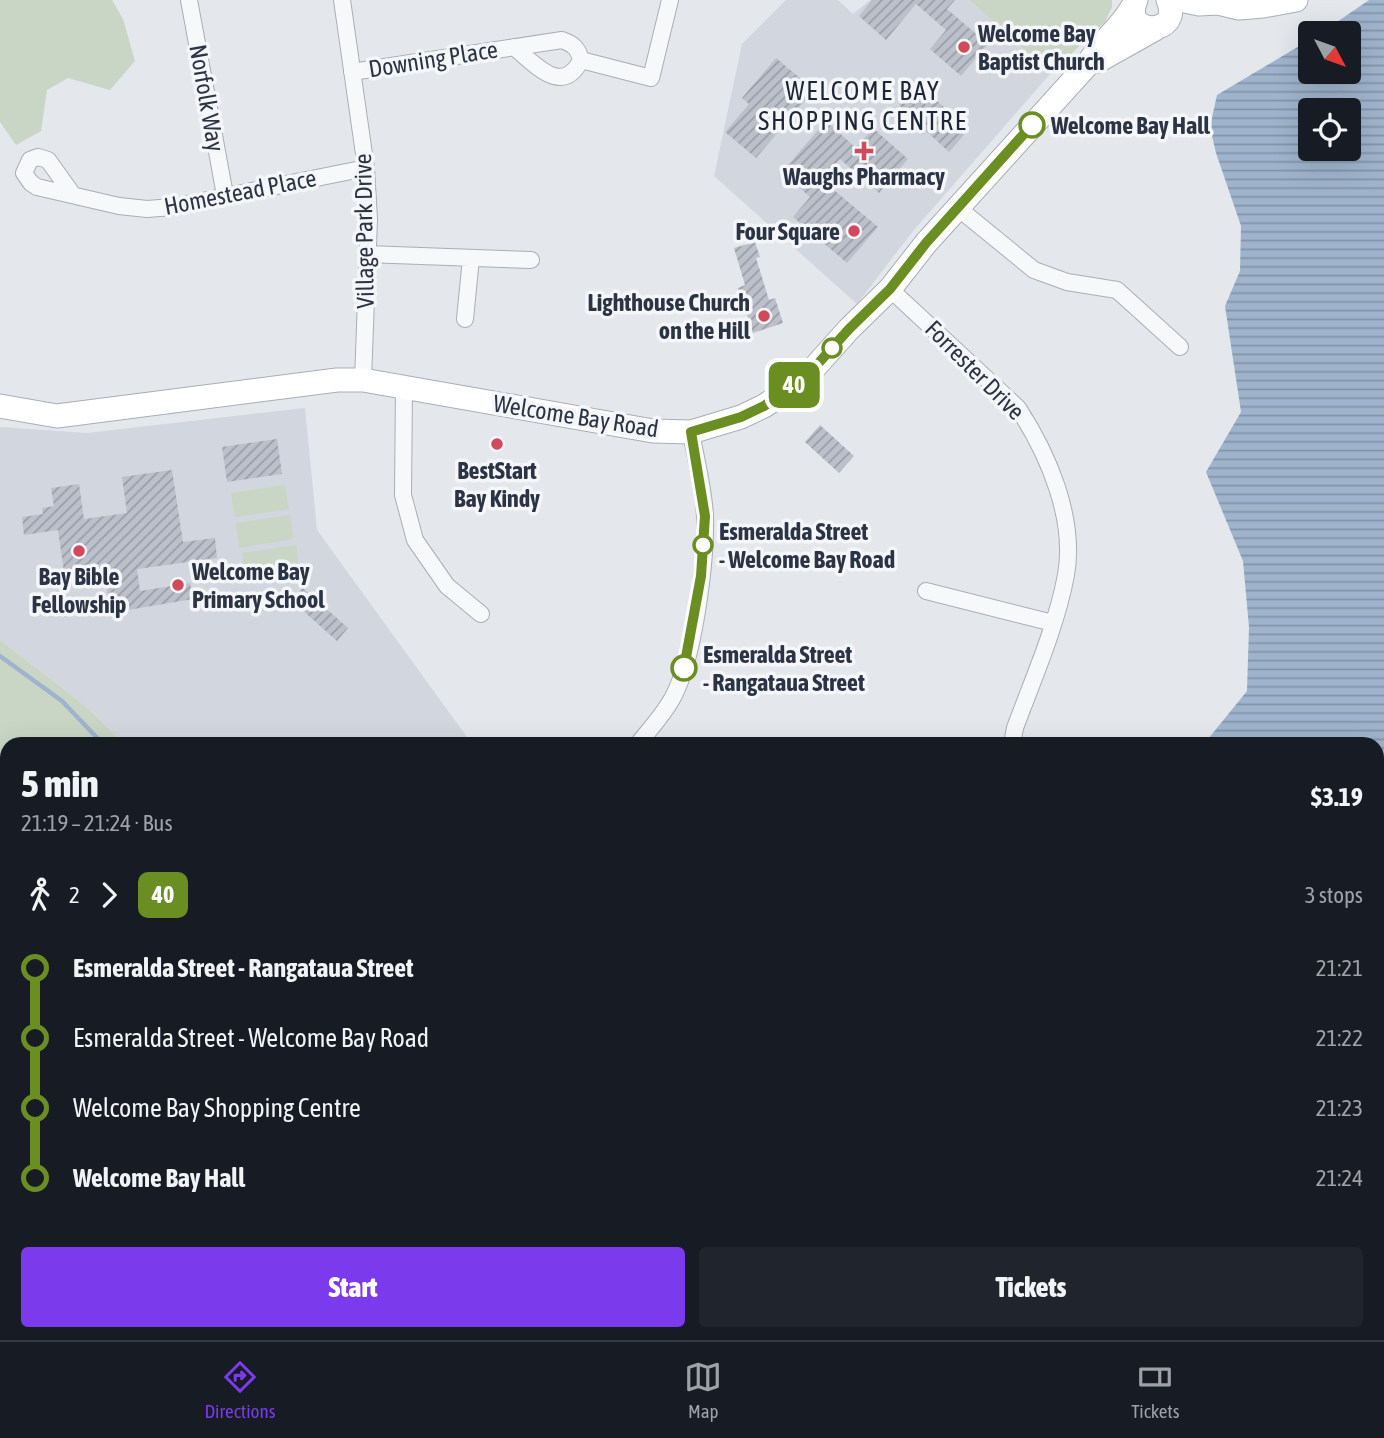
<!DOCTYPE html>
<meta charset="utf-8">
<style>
body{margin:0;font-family:"Asap Condensed",sans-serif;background:#20242c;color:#f1f3f6;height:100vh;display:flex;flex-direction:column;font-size:26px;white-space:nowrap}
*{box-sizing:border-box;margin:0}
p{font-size:23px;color:#9ea1a6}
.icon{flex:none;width:38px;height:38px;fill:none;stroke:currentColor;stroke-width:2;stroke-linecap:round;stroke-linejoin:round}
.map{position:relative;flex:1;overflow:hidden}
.sheet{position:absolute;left:0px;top:737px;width:1384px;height:604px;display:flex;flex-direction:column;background:#171b24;border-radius:21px 21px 0 0;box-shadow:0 7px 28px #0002}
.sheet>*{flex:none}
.badge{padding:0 14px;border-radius:10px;font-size:24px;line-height:46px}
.needle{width:46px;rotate:131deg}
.buttons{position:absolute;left:1298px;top:21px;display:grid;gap:14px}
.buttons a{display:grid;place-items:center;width:63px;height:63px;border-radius:7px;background:#171b24;box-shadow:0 7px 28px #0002;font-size:35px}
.map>.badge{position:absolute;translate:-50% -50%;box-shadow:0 0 0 4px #fff}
.legs{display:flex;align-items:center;gap:10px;height:77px;padding:0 21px;font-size:23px}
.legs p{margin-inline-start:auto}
.headline{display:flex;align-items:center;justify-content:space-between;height:119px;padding:0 21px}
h1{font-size:38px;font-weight:800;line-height:52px}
.primary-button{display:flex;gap:14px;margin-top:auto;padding:14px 21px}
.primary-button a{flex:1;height:80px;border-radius:7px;background:#7c3aed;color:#fff;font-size:28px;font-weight:800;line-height:80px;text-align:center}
.primary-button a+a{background:#20242c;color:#f1f3f6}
ul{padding:0 21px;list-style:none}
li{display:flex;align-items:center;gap:24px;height:70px;font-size:26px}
li i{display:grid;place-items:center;width:10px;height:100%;margin:0 9px;background:currentColor}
li i::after{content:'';width:18px;height:18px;margin:-9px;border:5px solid;border-radius:50%;background:#171b24}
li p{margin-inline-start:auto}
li:first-child i{background:linear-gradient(#0000 50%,currentColor 0)}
li:last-child i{background:linear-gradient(currentColor 50%,#0000 0)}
.tabs{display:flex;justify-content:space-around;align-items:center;height:98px;border-top:2px solid #363941;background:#171b24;font-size:19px;color:#9ea1a6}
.tabs a{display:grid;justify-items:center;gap:4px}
.tabs .selected{color:#7c3aed}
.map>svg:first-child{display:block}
.built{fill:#d2d6de}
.green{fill:#c9d6c5}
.water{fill:url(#water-rules);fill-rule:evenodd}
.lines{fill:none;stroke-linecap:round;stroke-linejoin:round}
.stream{stroke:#9fb4cc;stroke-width:4.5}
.building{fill:url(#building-hatch)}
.minor-casing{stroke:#a9aeb7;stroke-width:18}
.secondary-casing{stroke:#a9aeb7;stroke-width:25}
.minor{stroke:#f7f8fa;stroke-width:16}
.secondary{stroke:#fff;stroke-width:23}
.line-1-casing{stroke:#fff;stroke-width:16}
.line-1{stroke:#6b8e23;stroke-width:10}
.poi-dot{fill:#d1495b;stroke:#f4f6f9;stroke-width:2.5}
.stop-1-dot{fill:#fff;stroke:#6b8e23;stroke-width:3.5}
.labels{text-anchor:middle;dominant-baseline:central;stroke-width:7;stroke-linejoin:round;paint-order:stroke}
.poi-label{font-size:24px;font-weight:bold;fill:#2b3445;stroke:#f4f6f9}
.street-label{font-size:24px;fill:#2b3445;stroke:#f4f6f9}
.stop-label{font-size:24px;font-weight:bold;fill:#2b3445;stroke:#f4f6f9;text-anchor:start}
.neighbourhood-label{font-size:26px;letter-spacing:2px;fill:#1d2536;stroke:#f4f6f9}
</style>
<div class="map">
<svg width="1384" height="1340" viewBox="0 0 1384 1340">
<defs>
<pattern id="water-rules" width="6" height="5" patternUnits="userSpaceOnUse" patternTransform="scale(1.75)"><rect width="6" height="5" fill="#9fb4cc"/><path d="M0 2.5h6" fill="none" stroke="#8293a7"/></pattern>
<pattern id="building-hatch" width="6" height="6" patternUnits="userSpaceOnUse" patternTransform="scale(1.75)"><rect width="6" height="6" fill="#bbc0ca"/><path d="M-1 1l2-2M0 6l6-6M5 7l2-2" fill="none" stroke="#989da6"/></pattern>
</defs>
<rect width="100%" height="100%" fill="#e4e7ec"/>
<path class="built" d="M786,0H838L853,14L870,0H969L1051,73L913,231L857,304L714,176L742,44Z
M305,408L317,530L472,744H124L88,708L0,640V427L87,433Z"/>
<path class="green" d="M0,0H112L123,19L135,61L110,90L68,78L47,90L41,131L16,145L0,122Z
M969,0H1112V7L1105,22L1051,73Z
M285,485L289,509L235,517L231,493Z
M290,515L293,539L239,548L236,523Z
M296,545L299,569L245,578L242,553Z
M0,640L88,708L124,744H7V916L0,912Z"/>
<path class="water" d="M1369,0H1384V1340H1164L1160,1334H1377V744H1204L1247,691L1249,627L1243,561L1206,472L1241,412L1225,306L1240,271L1241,226L1216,153L1210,127L1217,95L1311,39V72H1349V33H1321ZM1311,110H1349V149H1311Z"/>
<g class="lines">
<path class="stream" d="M0,656L62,701L103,744
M583,1340L584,1334"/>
</g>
<path class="building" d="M872,0H955L947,9L988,44L961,76L930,49L946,30L916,4L886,40L859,16Z
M776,58L814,90L756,158L725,132L749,104L742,98Z
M914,88L932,104L936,100L946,109L941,115L964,135L949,152L926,131L923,135L908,122L912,117L899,105Z
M826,121L856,148L873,128L908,159L879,193L840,159L822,180L878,227L847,263L793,217L810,197L782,172Z
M755,242L760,257L756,258L769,300L775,298L783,323L753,333L738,288L745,285L734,248Z
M820,425L854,456L839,473L805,442Z
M277,439L282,474L227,482L222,447Z
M172,470L183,542L215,538L217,558L137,569L140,591L190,583L193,599L110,613L106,585L99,586L98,574L65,579L58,530L24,535L22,517L43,514L42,508L54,506L51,488L79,484L84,519L127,513L122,477Z
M303,588L348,628L337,641L291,600Z"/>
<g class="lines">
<defs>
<path id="minor" d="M189,0L225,195
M342,0L366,168L369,219L363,380
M581,60L651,78L670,0
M352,72L562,40C573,44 578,48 581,60C562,97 535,64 514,47
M73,195L48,160L38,157L30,160L24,173L31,183L37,187L119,206L147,209L173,207L366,168
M958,208L1034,270L1067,282L1117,290L1180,347
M366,254L531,260
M890,289L1018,408C1048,454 1076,518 1066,575C1056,628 1033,679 1015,728L1012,744
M465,319L471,258
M404,387L403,495L415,540L447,586L481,614
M926,591L1053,623
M638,744C650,729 664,714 673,697C694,658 706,563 705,517C704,490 696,460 691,432
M0,927L7,932
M0,971L7,959
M1007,1334L1010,1340
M126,1340L128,1334
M325,1340L327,1334
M766,1340L768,1334"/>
<path id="secondary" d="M1136,0C1120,37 1184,37 1168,0
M1180,0L1199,4L1218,3L1239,8L1263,6L1296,0
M1098,61L1155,29
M0,406L57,416L337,380H363L653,431L691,432L741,417L764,406L793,387L815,367L849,329L890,289L926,243L1088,64C1100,41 1122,28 1134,4"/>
</defs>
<use href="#minor" class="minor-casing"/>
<use href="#secondary" class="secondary-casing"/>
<use href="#minor" class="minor"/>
<use href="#secondary" class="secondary"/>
</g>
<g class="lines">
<defs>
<path id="line-1" d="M684,668L701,576L705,516L691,432L741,417L764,406L793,387L815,367L849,329L890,289L926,243L1032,125"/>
</defs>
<use href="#line-1" class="line-1-casing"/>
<use href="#line-1" class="line-1"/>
</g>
<g class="poi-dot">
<circle cx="964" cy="47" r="7"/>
<path d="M860.5 140.5h7v7h7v7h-7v7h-7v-7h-7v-7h7z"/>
<circle cx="854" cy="231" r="7"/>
<circle cx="764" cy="316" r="7"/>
<circle cx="497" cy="444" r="7"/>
<circle cx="79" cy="551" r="7"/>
<circle cx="178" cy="585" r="7"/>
</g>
<g class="stop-1-dot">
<circle cx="1032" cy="125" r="12"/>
<circle cx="832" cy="348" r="9"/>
<circle cx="703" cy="545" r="9"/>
<circle cx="684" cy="668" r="12"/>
</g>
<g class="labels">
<g class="poi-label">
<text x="978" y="33" text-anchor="start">Welcome Bay<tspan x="978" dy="28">Baptist Church</tspan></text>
<text x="864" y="176">Waughs Pharmacy</text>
<text x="840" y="231" text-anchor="end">Four Square</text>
<text x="750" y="302" text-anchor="end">Lighthouse Church<tspan x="750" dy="28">on the Hill</tspan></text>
<text x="497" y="470">BestStart<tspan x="497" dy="28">Bay Kindy</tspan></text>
<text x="192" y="571" text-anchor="start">Welcome Bay<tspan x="192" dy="28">Primary School</tspan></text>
<text x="79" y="576">Bay Bible<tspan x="79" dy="28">Fellowship</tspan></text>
</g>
<g class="street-label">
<text transform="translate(433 59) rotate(-9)">Downing Place</text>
<text transform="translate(207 98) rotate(80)">Norfolk Way</text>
<text transform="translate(240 192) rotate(-11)">Homestead Place</text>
<text transform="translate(364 231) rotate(-91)">Village Park Drive</text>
<text transform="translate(975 370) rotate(45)">Forrester Drive</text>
<text transform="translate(576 416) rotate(9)">Welcome Bay Road</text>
</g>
<g class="stop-label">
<text x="1051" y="125">Welcome Bay Hall</text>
<text x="719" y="531">Esmeralda Street<tspan x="719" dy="28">- Welcome Bay Road</tspan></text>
<text x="703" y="654">Esmeralda Street<tspan x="703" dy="28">- Rangataua Street</tspan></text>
</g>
<g class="neighbourhood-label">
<text x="863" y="91">WELCOME BAY<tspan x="863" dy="30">SHOPPING CENTRE</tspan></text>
</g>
</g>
</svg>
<div class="buttons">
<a><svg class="needle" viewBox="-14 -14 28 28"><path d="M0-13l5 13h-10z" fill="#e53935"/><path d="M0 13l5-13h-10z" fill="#9ea1a6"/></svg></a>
<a><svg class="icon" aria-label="locate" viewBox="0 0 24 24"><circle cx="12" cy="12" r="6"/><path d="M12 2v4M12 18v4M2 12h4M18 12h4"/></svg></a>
</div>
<b class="badge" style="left:794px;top:385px;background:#6b8e23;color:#fff">40</b>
<section class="sheet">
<div class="headline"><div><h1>5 min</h1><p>21:19 – 21:24 · Bus</p></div><b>$3.19</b></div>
<div class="legs"><svg class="icon" aria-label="walk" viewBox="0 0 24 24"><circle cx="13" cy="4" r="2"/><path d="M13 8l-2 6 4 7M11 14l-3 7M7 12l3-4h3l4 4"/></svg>2<svg class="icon" aria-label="forward" viewBox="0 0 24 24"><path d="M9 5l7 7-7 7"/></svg><b class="badge" style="background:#6b8e23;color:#fff">40</b><p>3 stops</p></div>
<ul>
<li><i style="color:#6b8e23"></i><b>Esmeralda Street - Rangataua Street</b><p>21:21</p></li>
<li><i style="color:#6b8e23"></i><span>Esmeralda Street - Welcome Bay Road</span><p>21:22</p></li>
<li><i style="color:#6b8e23"></i><span>Welcome Bay Shopping Centre</span><p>21:23</p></li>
<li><i style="color:#6b8e23"></i><b>Welcome Bay Hall</b><p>21:24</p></li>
</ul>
<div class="primary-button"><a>Start</a><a>Tickets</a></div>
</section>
</div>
<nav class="tabs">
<a class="selected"><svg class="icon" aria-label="directions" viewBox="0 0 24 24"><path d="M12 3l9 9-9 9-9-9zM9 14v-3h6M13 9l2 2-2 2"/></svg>Directions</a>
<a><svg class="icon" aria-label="map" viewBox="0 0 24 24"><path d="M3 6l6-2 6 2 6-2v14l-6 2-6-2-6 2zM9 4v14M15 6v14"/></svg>Map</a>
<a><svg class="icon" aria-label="tickets" viewBox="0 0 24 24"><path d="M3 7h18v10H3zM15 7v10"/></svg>Tickets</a>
</nav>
